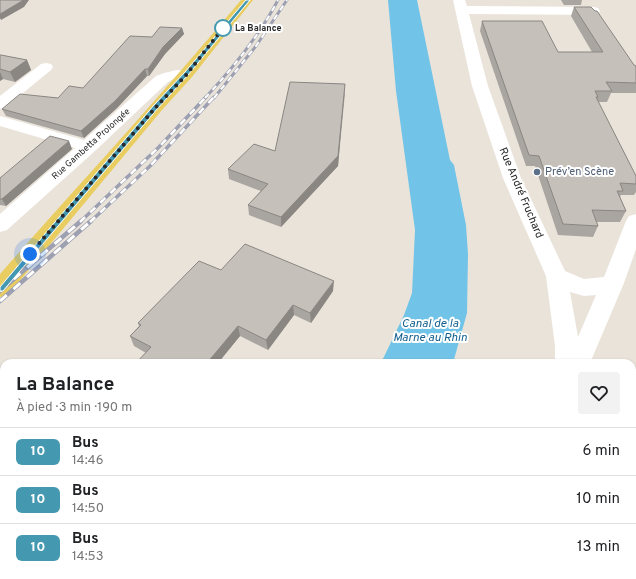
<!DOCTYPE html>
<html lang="fr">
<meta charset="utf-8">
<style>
body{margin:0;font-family:Overpass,sans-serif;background:#f2f2f2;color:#202124;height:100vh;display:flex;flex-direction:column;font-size:15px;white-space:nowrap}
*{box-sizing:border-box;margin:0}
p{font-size:13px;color:#757577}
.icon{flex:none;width:22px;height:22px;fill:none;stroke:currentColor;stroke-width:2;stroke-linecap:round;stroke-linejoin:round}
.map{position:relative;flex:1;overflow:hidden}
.side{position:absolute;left:0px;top:359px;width:636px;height:220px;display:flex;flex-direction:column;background:#fff;border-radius:12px 12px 0 0;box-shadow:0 1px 3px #0004}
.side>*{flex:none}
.badge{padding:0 8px;border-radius:6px;font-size:14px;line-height:26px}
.you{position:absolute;width:20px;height:20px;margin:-10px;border:3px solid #fff;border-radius:50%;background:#1a73e8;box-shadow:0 0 0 6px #1a73e833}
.map>.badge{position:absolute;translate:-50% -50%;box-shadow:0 0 0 2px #fff}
.round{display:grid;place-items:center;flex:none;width:42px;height:42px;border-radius:4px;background:#f2f2f2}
.summary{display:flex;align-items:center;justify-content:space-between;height:68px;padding:0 16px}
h1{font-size:19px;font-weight:700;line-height:30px}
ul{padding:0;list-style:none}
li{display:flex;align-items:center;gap:12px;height:48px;padding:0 16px;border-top:1px solid #e0e0e0}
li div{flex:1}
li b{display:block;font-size:15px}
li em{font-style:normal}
li .badge{min-width:44px;font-weight:700;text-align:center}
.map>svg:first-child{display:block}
.water{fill:#71c4e8}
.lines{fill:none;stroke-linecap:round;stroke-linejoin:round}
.minor{fill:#fff;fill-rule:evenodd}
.major{fill:#e9cd60;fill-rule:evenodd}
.rail-far2-casing{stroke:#9da0b1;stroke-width:3}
.rail-far1-casing{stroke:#9da0b1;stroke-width:3.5}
.rail-casing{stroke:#9da0b1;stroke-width:4.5}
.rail-far2{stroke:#fff;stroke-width:2;stroke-dasharray:5.5;stroke-linecap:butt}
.rail-far1{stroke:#fff;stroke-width:2.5;stroke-dasharray:7;stroke-linecap:butt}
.rail{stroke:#fff;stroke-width:3;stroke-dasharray:9;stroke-linecap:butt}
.wall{fill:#a9a5a0}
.shaded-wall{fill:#8a8682}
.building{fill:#c5c0ba;stroke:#8a8682}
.line{fill:#4499b1;stroke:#fff}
.walk{stroke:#282828;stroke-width:4;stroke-dasharray:0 7.2}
.stop-dot{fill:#fff;stroke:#4499b1;stroke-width:2}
.service-dot{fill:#5c6f8a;stroke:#fff;stroke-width:1.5}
.labels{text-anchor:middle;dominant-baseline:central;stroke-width:4;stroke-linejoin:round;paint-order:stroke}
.far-stop-label{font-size:9px;font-weight:bold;fill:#282828;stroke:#fff;text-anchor:start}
.far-street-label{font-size:9px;fill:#282828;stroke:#fff}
.service-label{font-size:11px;fill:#4e5e75;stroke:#fff;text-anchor:start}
.street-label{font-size:11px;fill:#282828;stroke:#fff}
.water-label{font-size:12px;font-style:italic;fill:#146190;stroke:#fff}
</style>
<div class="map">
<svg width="636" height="579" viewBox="0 0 636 579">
<rect width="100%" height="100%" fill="#eae3da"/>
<path class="water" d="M388,0H417L450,160L454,165L466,225L468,254L467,313L453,363H381L404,315L412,293L415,230L396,91Z
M237,575H361L359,579H234Z"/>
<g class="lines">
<path class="minor" d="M453,0H465L467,6L594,7L598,8L600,11L598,14L594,15L469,14L488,86L521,178L565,271L584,279L604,277L626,221L629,216L636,214V249L624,283L590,363H555V346L546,276L503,178L472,86ZM570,292L584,296L596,295L578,337Z
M46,63L51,64L53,67L51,70L6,107L0,109V96L41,64Z
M177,70L192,71L194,74L192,77L173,79L167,83L95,151L7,230L0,232V214L75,148L0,126V116L84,140L156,76L164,73Z
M58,575H91L89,579H56Z
M394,575H426L424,579H392Z"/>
<path class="major" d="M241,0H253L192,77L162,110L8,295L0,297V274C80,183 163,94 241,0Z"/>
<defs>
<path id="rail-far2" d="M205,98C233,68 259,36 278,0
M214,98L256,46L287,0"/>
<path id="rail-far1" d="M80,222L159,147L206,97
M90,222L150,166L214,97"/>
<path id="rail" d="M0,291L81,221
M0,301L91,221"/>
</defs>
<use href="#rail-far2" class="rail-far2-casing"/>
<use href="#rail-far1" class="rail-far1-casing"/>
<use href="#rail" class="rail-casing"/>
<use href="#rail-far2" class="rail-far2"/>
<use href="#rail-far1" class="rail-far1"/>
<use href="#rail" class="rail"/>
</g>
<path class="wall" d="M561,0H582L581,5H564Z
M574,7L634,65L636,66V93H611L607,102H598L636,176V192L634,195H621L620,197L626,211L620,222H597L598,226L593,237L558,235L535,166H526L480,31L482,21L558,52H592L571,16Z
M182,28L184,34L165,54L149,76H147L117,108L84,138L6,116L2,109L58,98L83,88L152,37Z
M0,55L27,60L31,70L15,82L3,79L0,81Z
M345,93L338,166L281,227L249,215L248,205L261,191L229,179L228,169L275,151Z
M72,149L6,206L0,205V178Z
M221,270L333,291L311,323L294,315L268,350L240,336L218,363H136L146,353L134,346L130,336L139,326L138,323Z"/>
<path class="shaded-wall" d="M23,0H29L24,7L1,20L0,18V14Z
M182,28L184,34L165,54L149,76L148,69L163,47Z
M27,60L31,70L15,82L10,72Z
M145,69L147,76L117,108L84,138L81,131Z
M0,72L3,79L0,81Z
M345,84L338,166L281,227V217Z
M69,141L72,149L6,206L2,199Z
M334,281L333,291L311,323L310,313Z
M293,305L294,315L268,350L266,340Z
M238,326L240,336L218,363H207Z"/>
<path class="building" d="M0,0H23L22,1L0,14Z
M574,7H591L595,11H597L634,65L636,66V83L606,82L612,91H595L598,97H596L636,176V184L620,183L623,191H617L626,211L592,210L598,226L563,224L539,156L529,155L482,21H542L558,52H603Z
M160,27L182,28L163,47L148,69H145L115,101L81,131L2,109L20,94L58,98L69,86L83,88L130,36L152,37Z
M0,55H1L27,60L10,72L0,69Z
M290,82L345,84L338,156L281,217L248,205L268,184L228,169L254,144L275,151Z
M50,136L69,141L2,199H0V178Z
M245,244L334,281L310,313L293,305L266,340L238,326L207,363H136L151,347L130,336L141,325L138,323L199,261L221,270Z
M437,575H527V579H436Z"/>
<path class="line" d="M246,0H250L188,75L158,108L3,291H0V287L154,105L185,72Z"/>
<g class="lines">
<path class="walk" d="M30,254L156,107L187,74L223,28"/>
</g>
<circle class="stop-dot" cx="223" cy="28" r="8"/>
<circle class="service-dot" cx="537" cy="172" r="4"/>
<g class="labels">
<g class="far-stop-label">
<text x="235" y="28">La Balance</text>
</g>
<g class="far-street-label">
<text transform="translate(91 144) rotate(-42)">Rue Gambetta Prolongée</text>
</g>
<g class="service-label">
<text x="545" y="172">Prév’en Scène</text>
</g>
<g class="street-label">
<text transform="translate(521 193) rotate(67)">Rue André Fruchard</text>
</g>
<g class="water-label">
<text x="430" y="324">Canal de la<tspan x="430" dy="14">Marne au Rhin</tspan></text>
</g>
</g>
</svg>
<div class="you" style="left:30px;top:254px"></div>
<section class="side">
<div class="summary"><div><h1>La Balance</h1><p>À pied · 3 min · 190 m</p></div><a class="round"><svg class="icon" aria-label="heart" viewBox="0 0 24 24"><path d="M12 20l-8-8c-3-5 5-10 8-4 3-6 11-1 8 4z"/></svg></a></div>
<ul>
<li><span class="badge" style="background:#4499b1;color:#fff">10</span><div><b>Bus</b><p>14:46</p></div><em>6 min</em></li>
<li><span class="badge" style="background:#4499b1;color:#fff">10</span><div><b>Bus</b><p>14:50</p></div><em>10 min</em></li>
<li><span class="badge" style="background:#4499b1;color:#fff">10</span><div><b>Bus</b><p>14:53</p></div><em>13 min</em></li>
</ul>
</section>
</div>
